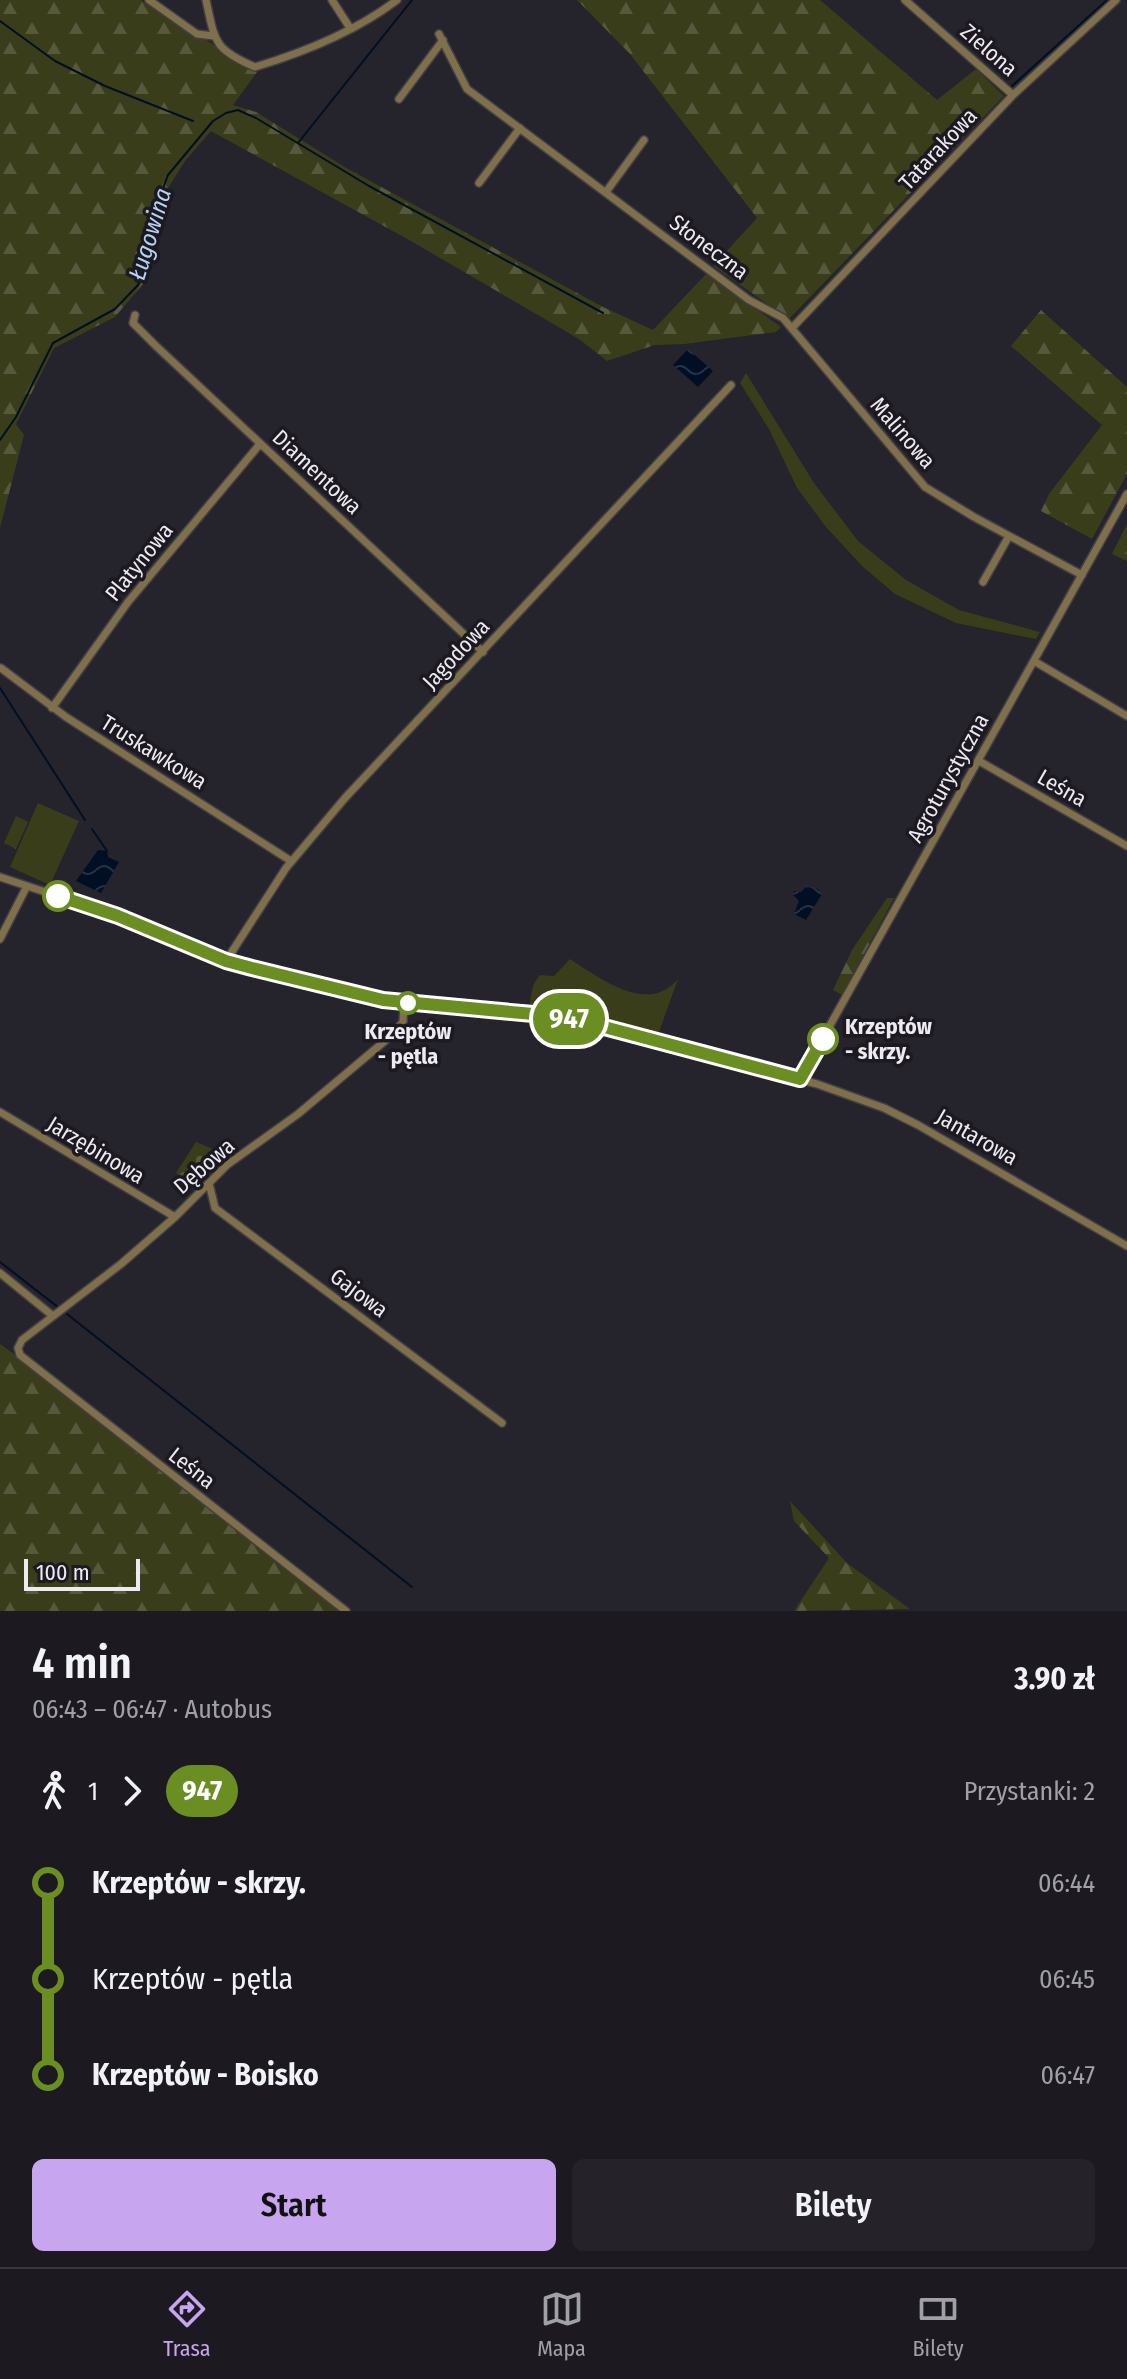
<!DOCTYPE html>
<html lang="pl">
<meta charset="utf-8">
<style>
body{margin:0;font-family:"Fira Sans Condensed",sans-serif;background:#252329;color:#f1f3f6;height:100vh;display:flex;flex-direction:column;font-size:30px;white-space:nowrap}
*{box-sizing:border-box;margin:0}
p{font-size:26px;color:#a0a1a5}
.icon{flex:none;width:44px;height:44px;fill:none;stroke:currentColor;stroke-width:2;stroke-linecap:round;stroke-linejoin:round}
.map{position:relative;height:1611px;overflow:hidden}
.drawer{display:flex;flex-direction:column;background:#1c1a20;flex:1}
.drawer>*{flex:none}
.badge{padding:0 16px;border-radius:26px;font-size:28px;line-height:52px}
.scale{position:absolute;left:24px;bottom:20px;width:116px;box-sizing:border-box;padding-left:8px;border:4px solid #edebf1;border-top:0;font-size:22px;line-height:28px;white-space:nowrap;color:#edebf1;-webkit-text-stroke:6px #1c1921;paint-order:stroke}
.map>.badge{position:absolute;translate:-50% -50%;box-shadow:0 0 0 4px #fff}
.legs{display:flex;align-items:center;gap:12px;height:88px;padding:0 32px;font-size:26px}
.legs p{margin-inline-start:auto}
.headline{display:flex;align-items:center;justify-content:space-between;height:136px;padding:0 32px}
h1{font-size:44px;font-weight:600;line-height:60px}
.button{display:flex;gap:16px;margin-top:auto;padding:16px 32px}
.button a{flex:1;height:92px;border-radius:12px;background:#c8a6ef;color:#111;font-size:32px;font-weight:600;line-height:92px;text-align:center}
.button a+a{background:#252329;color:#f1f3f6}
ul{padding:0 32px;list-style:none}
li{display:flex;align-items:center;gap:28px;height:96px;font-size:30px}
li i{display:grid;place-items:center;width:12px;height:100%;margin:0 10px;background:currentColor}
li i::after{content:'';width:20px;height:20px;margin:-10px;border:6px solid;border-radius:50%;background:#1c1a20}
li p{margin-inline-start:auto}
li:first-child i{background:linear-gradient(#0000 50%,currentColor 0)}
li:last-child i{background:linear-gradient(currentColor 50%,#0000 0)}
.tab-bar{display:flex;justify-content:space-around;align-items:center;height:112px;border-top:2px solid #3a383e;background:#1c1a20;font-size:22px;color:#a0a1a5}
.tab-bar a{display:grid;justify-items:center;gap:4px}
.tab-bar .selected{color:#c8a6ef}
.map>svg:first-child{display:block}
.green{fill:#3a3d1a}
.forest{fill:url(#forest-firs)}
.cemetery{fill:url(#cemetery-stones)}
.park{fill:url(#park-tufts)}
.water{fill:url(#water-waves)}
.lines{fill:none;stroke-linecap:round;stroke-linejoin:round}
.stream{stroke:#000f24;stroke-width:2}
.minor-casing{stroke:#413f47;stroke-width:10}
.minor{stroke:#7f6f4a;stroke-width:7}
.line-1-casing{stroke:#fff;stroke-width:18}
.line-1{stroke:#6b8e23;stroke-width:12}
.stop-1-dot{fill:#fff;stroke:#6b8e23;stroke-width:4}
.labels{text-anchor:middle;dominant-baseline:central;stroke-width:7;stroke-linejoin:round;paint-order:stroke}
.street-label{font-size:22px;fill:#edebf1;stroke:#1c1921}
.stop-label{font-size:22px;font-weight:bold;fill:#edebf1;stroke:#1c1921;text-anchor:start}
.water-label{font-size:24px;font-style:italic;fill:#b4d2f4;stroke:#1c1921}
</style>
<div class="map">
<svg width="1127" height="1611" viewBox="0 0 1127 1611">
<defs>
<pattern id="forest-firs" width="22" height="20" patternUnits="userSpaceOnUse" patternTransform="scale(2)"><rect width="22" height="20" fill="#3a3d1a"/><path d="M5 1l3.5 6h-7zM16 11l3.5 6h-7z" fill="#57593c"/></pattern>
<pattern id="cemetery-stones" width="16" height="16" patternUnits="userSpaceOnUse" patternTransform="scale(2)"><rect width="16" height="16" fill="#3a3d1a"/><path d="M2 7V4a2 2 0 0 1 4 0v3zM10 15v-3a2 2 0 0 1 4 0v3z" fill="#57593c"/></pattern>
<pattern id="park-tufts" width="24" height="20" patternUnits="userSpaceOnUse" patternTransform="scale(2)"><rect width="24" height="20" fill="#3a3d1a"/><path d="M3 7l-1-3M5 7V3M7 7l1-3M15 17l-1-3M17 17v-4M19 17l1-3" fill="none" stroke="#57593c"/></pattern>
<pattern id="water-waves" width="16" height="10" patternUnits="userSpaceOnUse" patternTransform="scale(2)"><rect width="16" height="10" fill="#000f24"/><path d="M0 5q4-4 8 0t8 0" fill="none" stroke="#263244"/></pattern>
</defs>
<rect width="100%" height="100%" fill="#25232b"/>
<path class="green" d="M746,373L814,483L858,541L906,580L959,610L1040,632L1036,639L956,623L895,594L863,567L826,527L797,488L769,429L740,383Z
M38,803L79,821L50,885L10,867Z
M570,959C601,979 648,1015 678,979L659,1032L530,1005C531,993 532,984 540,975L554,976Z"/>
<path class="forest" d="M0,0H141L214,45L239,65L257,72L233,105L256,112L348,169L603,307L653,330L707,273L781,327L776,332L684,344L655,345L607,361L579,339L411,241L211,131L185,161L160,201L154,248L143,284L115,317L54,348L16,424L24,435L0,528Z
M577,0H820L937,100L976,69L1004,96L789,319L713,266L757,218L630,54Z
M1041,310L1127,387V474L1092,539L1041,511L1049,494L1102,425L1011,346Z
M1127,524V561L1112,554Z
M887,898H894L842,995L833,990L852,950Z
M0,1344L10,1351L339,1611H0Z
M790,1501L847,1563L910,1609L794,1611L829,1558L794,1521Z"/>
<path class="cemetery" d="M196,1142L227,1155L196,1190L176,1173Z"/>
<path class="park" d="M16,816L28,822L16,849L4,843Z"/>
<path class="water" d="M688,349L713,371L698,387L673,365Z
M98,850L107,851L108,857L119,862L101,893L76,881Z
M807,886L818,889L822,894L806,920L794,914L799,901L792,894L794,891L801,892Z"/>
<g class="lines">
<path class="stream" d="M0,21L55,61L105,86L193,121
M1012,86L1107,0
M298,143L412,0
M0,440L16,417L53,343L115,309L138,285L146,267L157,204L168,175L213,121L226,113L238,110L256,118L369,186L603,313
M0,688L85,820
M92,829L107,851
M0,1262L59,1308
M67,1314L412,1587"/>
<defs>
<path id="minor" d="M149,0L197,34L214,36
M206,0C215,41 213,49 255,67C305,52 355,32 397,0
M332,0L350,28
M905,0L1013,95
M439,34L467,89L749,300L783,318L925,487L974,517L1082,575
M399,99L443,40
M479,183L520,128
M606,192L644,140
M135,315L133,323L155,345L483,652
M792,328L1013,95L1116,0
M983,582L1009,536
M1034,661L1127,716
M1,668L66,717L291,861
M52,708L128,602L260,444
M979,761L1127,846
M0,877L118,916L238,964L383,1000L533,1014L593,1024L817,1084L884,1108L918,1125L1127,1246
M0,939L27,886
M226,961L286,868L345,798L731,385
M800,1079L1127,494
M0,1112L175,1217
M209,1183L215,1208L502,1423
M0,1273L53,1316
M346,1611L20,1355L18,1348L22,1340L121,1264L175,1217L227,1165L298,1114L392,1035L403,1022L404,1003"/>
</defs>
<use href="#minor" class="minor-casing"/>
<use href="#minor" class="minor"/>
</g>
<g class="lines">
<defs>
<path id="line-1" d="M58,896L118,916L226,961L252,968L383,1000L533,1014L593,1024L800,1079L823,1039"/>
</defs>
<use href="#line-1" class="line-1-casing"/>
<use href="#line-1" class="line-1"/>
</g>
<g class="stop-1-dot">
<circle cx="58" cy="896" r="14"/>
<circle cx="408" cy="1003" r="10"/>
<circle cx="823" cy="1039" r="14"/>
</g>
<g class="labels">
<g class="street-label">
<text transform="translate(989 50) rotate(41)">Zielona</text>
<text transform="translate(938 149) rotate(-47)">Tatarakowa</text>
<text transform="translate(709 247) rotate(37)">Słoneczna</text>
<text transform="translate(903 433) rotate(49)">Malinowa</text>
<text transform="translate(317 472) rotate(43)">Diamentowa</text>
<text transform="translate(139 562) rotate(-51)">Platynowa</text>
<text transform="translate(456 654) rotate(-47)">Jagodowa</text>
<text transform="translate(154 752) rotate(32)">Truskawkowa</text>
<text transform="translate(948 778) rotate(-61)">Agroturystyczna</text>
<text transform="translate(1062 788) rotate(30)">Leśna</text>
<text transform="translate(977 1137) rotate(30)">Jantarowa</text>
<text transform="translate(96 1150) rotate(31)">Jarzębinowa</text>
<text transform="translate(204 1166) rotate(-41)">Dębowa</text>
<text transform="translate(359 1293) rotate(37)">Gajowa</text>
<text transform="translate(192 1468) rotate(38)">Leśna</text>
</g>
<g class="stop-label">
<text x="845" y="1026">Krzeptów<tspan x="845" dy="25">- skrzy.</tspan></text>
<text x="408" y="1031" text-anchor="middle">Krzeptów<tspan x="408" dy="25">- pętla</tspan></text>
</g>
<g class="water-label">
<text transform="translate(150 234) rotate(-73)">Ługowina</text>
</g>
</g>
</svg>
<div class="scale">100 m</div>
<b class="badge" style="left:569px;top:1019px;background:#6b8e23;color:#fff">947</b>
</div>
<section class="drawer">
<div class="headline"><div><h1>4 min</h1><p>06:43 – 06:47 · Autobus</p></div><b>3.90 zł</b></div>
<div class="legs"><svg class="icon" aria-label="walk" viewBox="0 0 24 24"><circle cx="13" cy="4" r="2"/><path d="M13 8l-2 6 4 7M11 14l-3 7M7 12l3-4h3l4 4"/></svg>1<svg class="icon" aria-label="forward" viewBox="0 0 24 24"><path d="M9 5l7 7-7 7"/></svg><b class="badge" style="background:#6b8e23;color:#fff">947</b><p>Przystanki: 2</p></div>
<ul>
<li><i style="color:#6b8e23"></i><b>Krzeptów - skrzy.</b><p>06:44</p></li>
<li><i style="color:#6b8e23"></i><span>Krzeptów - pętla</span><p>06:45</p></li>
<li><i style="color:#6b8e23"></i><b>Krzeptów - Boisko</b><p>06:47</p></li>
</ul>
<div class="button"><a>Start</a><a>Bilety</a></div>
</section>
<nav class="tab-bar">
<a class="selected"><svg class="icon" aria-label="directions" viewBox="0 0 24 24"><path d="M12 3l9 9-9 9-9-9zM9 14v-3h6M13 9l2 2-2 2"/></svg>Trasa</a>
<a><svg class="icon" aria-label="map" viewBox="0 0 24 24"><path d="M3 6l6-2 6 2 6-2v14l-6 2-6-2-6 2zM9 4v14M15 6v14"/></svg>Mapa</a>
<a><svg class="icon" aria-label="tickets" viewBox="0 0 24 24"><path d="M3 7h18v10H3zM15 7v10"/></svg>Bilety</a>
</nav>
